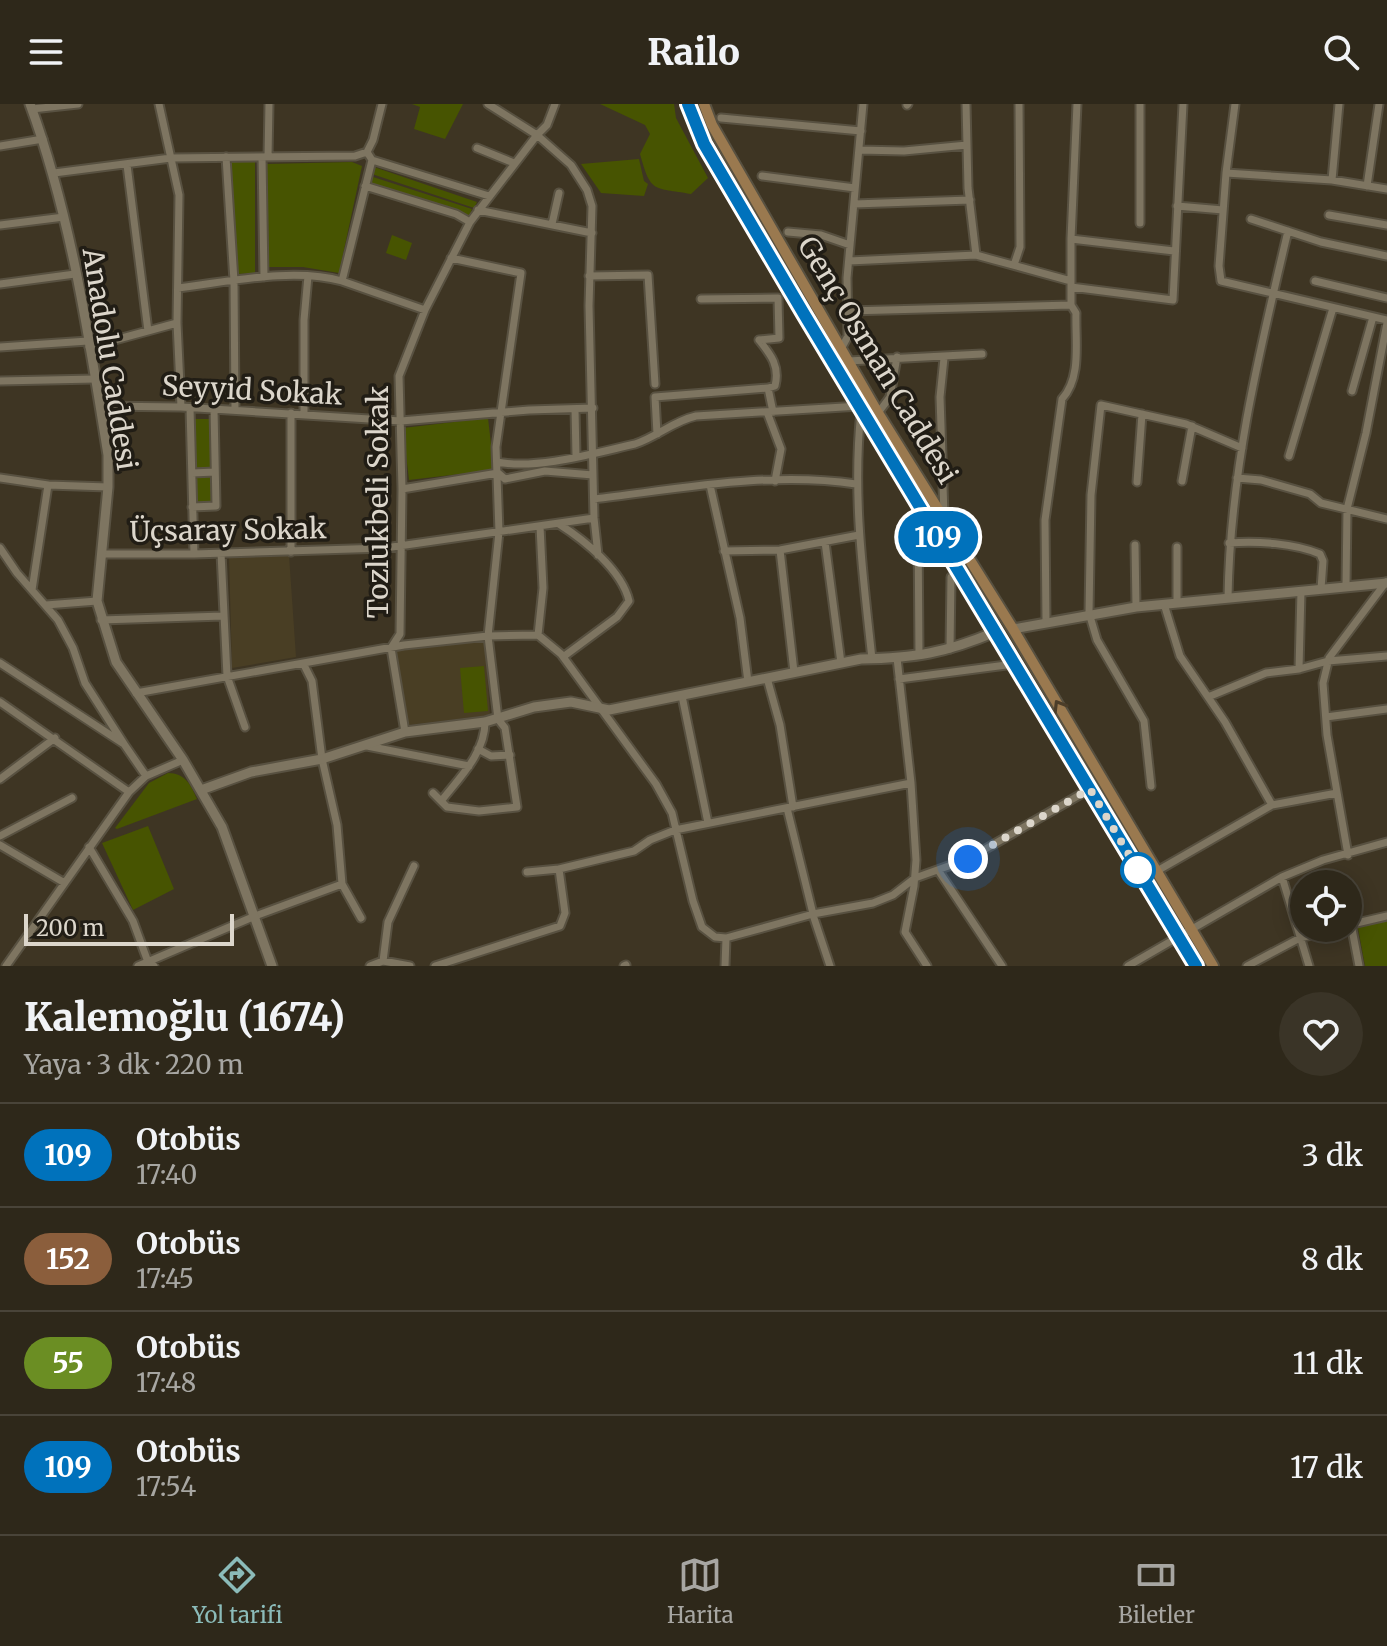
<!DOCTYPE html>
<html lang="tr">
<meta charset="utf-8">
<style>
body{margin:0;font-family:Merriweather,serif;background:#3a3427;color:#f1f3f6;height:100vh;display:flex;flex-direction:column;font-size:30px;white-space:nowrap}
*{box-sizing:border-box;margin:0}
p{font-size:26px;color:#a7a6a2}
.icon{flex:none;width:44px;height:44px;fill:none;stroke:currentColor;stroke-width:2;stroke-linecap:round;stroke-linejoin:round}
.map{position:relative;height:862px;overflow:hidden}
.side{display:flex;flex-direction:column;background:#2e281a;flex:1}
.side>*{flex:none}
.badge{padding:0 16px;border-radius:26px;font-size:28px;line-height:52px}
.buttons{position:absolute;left:1290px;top:766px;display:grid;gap:16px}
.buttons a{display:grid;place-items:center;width:72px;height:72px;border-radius:50%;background:#2e281a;box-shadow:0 4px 20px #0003,0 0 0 2px #494439;font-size:40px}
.scale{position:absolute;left:24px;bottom:20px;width:210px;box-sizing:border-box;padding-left:8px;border:4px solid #dcd6cb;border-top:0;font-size:22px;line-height:28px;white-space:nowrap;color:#dcd6cb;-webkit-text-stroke:6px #211d15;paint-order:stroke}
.you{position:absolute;width:40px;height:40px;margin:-20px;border:6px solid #fff;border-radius:50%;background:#1a73e8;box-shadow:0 0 0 12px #1a73e833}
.map>.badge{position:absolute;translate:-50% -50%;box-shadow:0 0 0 4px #fff}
.round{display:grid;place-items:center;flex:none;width:84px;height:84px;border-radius:42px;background:#3a3427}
.summary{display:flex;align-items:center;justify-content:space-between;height:136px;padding:0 24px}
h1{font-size:38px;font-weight:800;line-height:60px}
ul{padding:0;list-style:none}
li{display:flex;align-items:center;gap:24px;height:104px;padding:0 24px;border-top:2px solid #494439}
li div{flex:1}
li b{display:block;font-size:30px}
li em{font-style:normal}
li .badge{min-width:88px;font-weight:700;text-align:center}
header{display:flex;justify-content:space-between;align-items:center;height:104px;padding:0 24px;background:#2e281a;font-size:36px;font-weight:800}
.tabs{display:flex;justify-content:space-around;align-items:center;height:112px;border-top:2px solid #494439;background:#2e281a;font-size:22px;color:#a7a6a2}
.tabs a{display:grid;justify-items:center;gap:4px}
.tabs .on{color:#8bbbb9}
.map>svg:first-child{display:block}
.built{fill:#493e24}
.green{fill:#475401}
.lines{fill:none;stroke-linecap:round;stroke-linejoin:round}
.minor-casing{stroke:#585141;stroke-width:11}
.tertiary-casing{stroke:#585141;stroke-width:13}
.secondary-casing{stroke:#585141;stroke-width:14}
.minor{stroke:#7e7561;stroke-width:7}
.tertiary{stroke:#7e7561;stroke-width:9}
.secondary{stroke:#9a794f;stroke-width:10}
.oneway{stroke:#4b3d29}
.line-casing{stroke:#fff;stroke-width:18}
.line{stroke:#0072bc;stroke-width:12}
.walk{stroke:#dcd6cb;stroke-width:8;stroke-dasharray:0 14.4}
.stop-dot{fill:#fff;stroke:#0072bc;stroke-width:4}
.labels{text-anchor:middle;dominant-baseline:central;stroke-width:7;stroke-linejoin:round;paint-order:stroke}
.street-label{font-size:28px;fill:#dcd6cb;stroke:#211d15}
</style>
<header><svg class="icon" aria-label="menu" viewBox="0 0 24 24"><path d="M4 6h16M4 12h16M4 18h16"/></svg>Railo<svg class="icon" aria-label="search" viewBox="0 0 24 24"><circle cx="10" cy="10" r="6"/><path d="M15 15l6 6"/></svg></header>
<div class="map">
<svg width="1387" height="862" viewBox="0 0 1387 862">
<rect width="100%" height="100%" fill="#3e3523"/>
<path class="built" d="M289,451L296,553L232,564L229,452Z
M485,536L490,611L408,621L395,547Z"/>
<path class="green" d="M412,0H463L445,35L414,25L420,3Z
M600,0H674L676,14L708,74L691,90C653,83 651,90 640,50L650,30L645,21Z
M639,55L644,77L648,80L644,92L601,89L581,60Z
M255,58V169L237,170L231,58Z
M352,58L362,62L339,169L303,163H269L267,60Z
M374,63L477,98L474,104L372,70Z
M370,72L472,105L469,113L368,79Z
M392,131L412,139L406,156L386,149Z
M488,314L494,366L409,376L403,324Z
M194,315H211L214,399H196Z
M484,562L488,607L464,609L460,564Z
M168,669C185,669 191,681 197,695L117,725L115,724L149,679Z
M148,722L174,785L133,806L102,739Z
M1387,816V862H1365L1358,824Z"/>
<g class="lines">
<defs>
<path id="minor" d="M159,0L179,91L177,219L181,303
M488,0L537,31L547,21L555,0
M1140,0V119
M1235,0L1226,69L1219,162L1221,177L1387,216
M907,1L908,0
M32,5L78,0
M721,14L861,27
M0,42L43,35
M477,44L514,59
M859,46L904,47L967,41
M367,48L372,56L342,177L425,206
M226,53L234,177L235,306
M262,53L264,173
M268,53L269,0
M372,56L489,92
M127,61L148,227
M54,69L171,54L355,52L367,48L373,36L382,0
M1226,69L1332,76L1387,85
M762,72L855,84
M1332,76L1339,0
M365,82L456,110L470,118
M1367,82L1379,0
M854,100L970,96
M1177,102L1223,106
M478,106L592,129
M1329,111L1387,121
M1251,115L1321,138L1387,152
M552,120L559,89
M0,121L64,113
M788,128L821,131L850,141
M1071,135L1174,147
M976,151L1071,177
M849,157L976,151L968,84L966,0
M1014,161L1020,143L1019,0
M589,172L648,171L655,280
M1315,177L1387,194
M0,180L75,170
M1071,183L1173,196L1183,0
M178,184C228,178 293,163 342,177
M701,195L778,194L779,234L759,236
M848,207L1071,201V135L1077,0
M759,236C771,251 780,262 775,282L768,284
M0,243L88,237
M89,243L177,219
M841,245L848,232L847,174L863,0
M944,254L940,293L944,411
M848,257L982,250
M0,277L95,275
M1352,287L1373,213
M100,302L181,303L401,317L529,306L593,304
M190,304L194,450
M575,305L576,352
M861,307C852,391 863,471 872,555
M767,308L781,345L775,377
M291,309V448
M878,309L890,293L897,253
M304,310V216L308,172
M657,330L655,293L768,284L773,308
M1289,352L1333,204
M497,358C537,366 595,349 635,340C657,333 673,317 696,312L860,302
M192,369L215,368
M0,374L48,381L108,383
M1237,374L1261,376L1310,390L1321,399L1387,415
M1182,377L1192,322
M1137,378L1142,310
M710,381L740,514L748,578
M402,385L498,369L505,375L545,367L593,371
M594,395C679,385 770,367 856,380
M192,403L216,402L214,305
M559,420C584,436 622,466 629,497L617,513L563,553
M918,420L919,551
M825,438L841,559
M1229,439C1257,437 1294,439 1320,450L1323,457L1321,485
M1135,441L1136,503
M0,444L17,469L58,516L73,544L85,579L124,640
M780,446L794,568
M724,447L780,446L859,431
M221,449L227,572L245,623
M102,450H194L385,444L594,414
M1346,482L1347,405L1366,329L1387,219
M32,486L48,381
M1228,494C1230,367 1259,249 1288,127
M1177,499V443
M1164,500L1180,552L1225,618L1272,701
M46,501L97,497
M101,516L223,512
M1046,517L1045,416L1062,295C1082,273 1075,237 1076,209L1071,201
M538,531L543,484L540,422
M950,545L951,473L959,468
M897,554L911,679L916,756L914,782L905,828L927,862
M0,559L124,640L146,672
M304,561L312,577L322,655L337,721L342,780L361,814
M1299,565L1301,487
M767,574L780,621L793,703
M899,575L1014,560
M136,589L404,541L488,532L538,531L561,550L656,680L672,709L693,797L702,823L715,833L726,834L813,810L873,799L893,791L915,774L968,755L1090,685
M682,592L708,719
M1208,593L1266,569L1299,565L1328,557L1387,552
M0,598L129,688L146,672L183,656
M1326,613L1387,605
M405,628L391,544L400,530L402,385L399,272L425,206L470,118L537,31L571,61L587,86L592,102L589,202L594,414L598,451
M367,642L469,662
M478,645L491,652L510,651
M0,675L55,634
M1151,682L1144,617L1097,536L1089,509L1091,391L1101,301L1186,320L1242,344
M433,689L447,703L479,707L517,703L505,624L498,615L488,532L499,428L496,343L521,169L451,154
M442,696C460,673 485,649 485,618
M787,704L814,814L830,862
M0,732L72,694
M0,741L63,778
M89,743L133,817L148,858L154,862
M1348,751L1327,631L1323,579L1329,554L1386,478
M559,765L634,747L650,736L675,726L911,679
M938,766L1002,862
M1157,767L1272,701L1337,689
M1282,773L1309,862
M1351,820L1359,862
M1348,821L1387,812
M383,857L388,818L414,762
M6,862L129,688
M138,862L255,812L342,780
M370,862L383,857L410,862
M435,862L560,822L565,809L559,765L527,768
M624,862L626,861
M725,862L726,834
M1128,862L1282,773L1323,756L1387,738
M1247,862L1300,834L1337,824"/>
<path id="tertiary" d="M30,0C71,112 89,233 108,351V383L97,497L116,558L183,656L222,723L272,862
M1013,525L1136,503L1387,479
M201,686L251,668L322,655L405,628L485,618L534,603L571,598L609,606L861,555C915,554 945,549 995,528"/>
<path id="secondary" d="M688,0L704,40L804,210L1196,862
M704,0L712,21L878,309L1013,525L1213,862"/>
</defs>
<use href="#minor" class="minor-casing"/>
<use href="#tertiary" class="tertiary-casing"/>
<use href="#secondary" class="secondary-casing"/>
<use href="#minor" class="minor"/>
<use href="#tertiary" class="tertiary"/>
<use href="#secondary" class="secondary"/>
</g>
<defs><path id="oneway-chevron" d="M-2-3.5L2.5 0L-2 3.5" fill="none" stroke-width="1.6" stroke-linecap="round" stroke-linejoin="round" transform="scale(2)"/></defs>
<use class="oneway" href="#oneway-chevron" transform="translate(1059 602) rotate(-121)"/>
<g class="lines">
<defs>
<path id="line" d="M688,0L704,40L804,210L1196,862"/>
</defs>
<use href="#line" class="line-casing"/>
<use href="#line" class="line"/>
<path class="walk" d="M968,755L1090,685L1138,766"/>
</g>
<circle class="stop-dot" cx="1138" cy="766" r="16"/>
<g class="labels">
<g class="street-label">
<text transform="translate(110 255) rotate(81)">Anadolu Caddesi</text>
<text transform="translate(878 256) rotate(59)">Genç Osman Caddesi</text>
<text transform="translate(252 286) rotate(3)">Seyyid Sokak</text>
<text transform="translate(378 398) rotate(-90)">Tozlukbeli Sokak</text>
<text transform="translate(228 426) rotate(-1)">Üçsaray Sokak</text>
</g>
</g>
</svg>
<div class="buttons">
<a><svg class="icon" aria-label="locate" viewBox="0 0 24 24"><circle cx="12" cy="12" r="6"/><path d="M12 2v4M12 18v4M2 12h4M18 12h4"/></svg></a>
</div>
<div class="scale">200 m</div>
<div class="you" style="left:968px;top:755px"></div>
<b class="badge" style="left:938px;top:433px;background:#0072bc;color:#fff">109</b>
</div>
<section class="side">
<div class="summary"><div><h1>Kalemoğlu (1674)</h1><p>Yaya · 3 dk · 220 m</p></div><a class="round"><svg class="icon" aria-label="heart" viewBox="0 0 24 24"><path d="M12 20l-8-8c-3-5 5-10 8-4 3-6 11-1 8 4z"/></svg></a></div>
<ul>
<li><span class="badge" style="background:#0072bc;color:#fff">109</span><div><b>Otobüs</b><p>17:40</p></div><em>3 dk</em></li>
<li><span class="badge" style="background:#8b5e3c;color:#fff">152</span><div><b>Otobüs</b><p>17:45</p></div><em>8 dk</em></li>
<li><span class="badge" style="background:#6b8e23;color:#fff">55</span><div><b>Otobüs</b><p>17:48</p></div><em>11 dk</em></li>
<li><span class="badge" style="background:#0072bc;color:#fff">109</span><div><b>Otobüs</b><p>17:54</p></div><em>17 dk</em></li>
</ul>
</section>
<nav class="tabs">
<a class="on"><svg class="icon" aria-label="directions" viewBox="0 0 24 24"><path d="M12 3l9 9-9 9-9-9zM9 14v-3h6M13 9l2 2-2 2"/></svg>Yol tarifi</a>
<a><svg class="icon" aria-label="map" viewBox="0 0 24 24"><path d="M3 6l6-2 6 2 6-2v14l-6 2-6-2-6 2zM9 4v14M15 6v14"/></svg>Harita</a>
<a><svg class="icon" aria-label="tickets" viewBox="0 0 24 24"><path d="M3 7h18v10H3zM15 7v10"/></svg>Biletler</a>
</nav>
